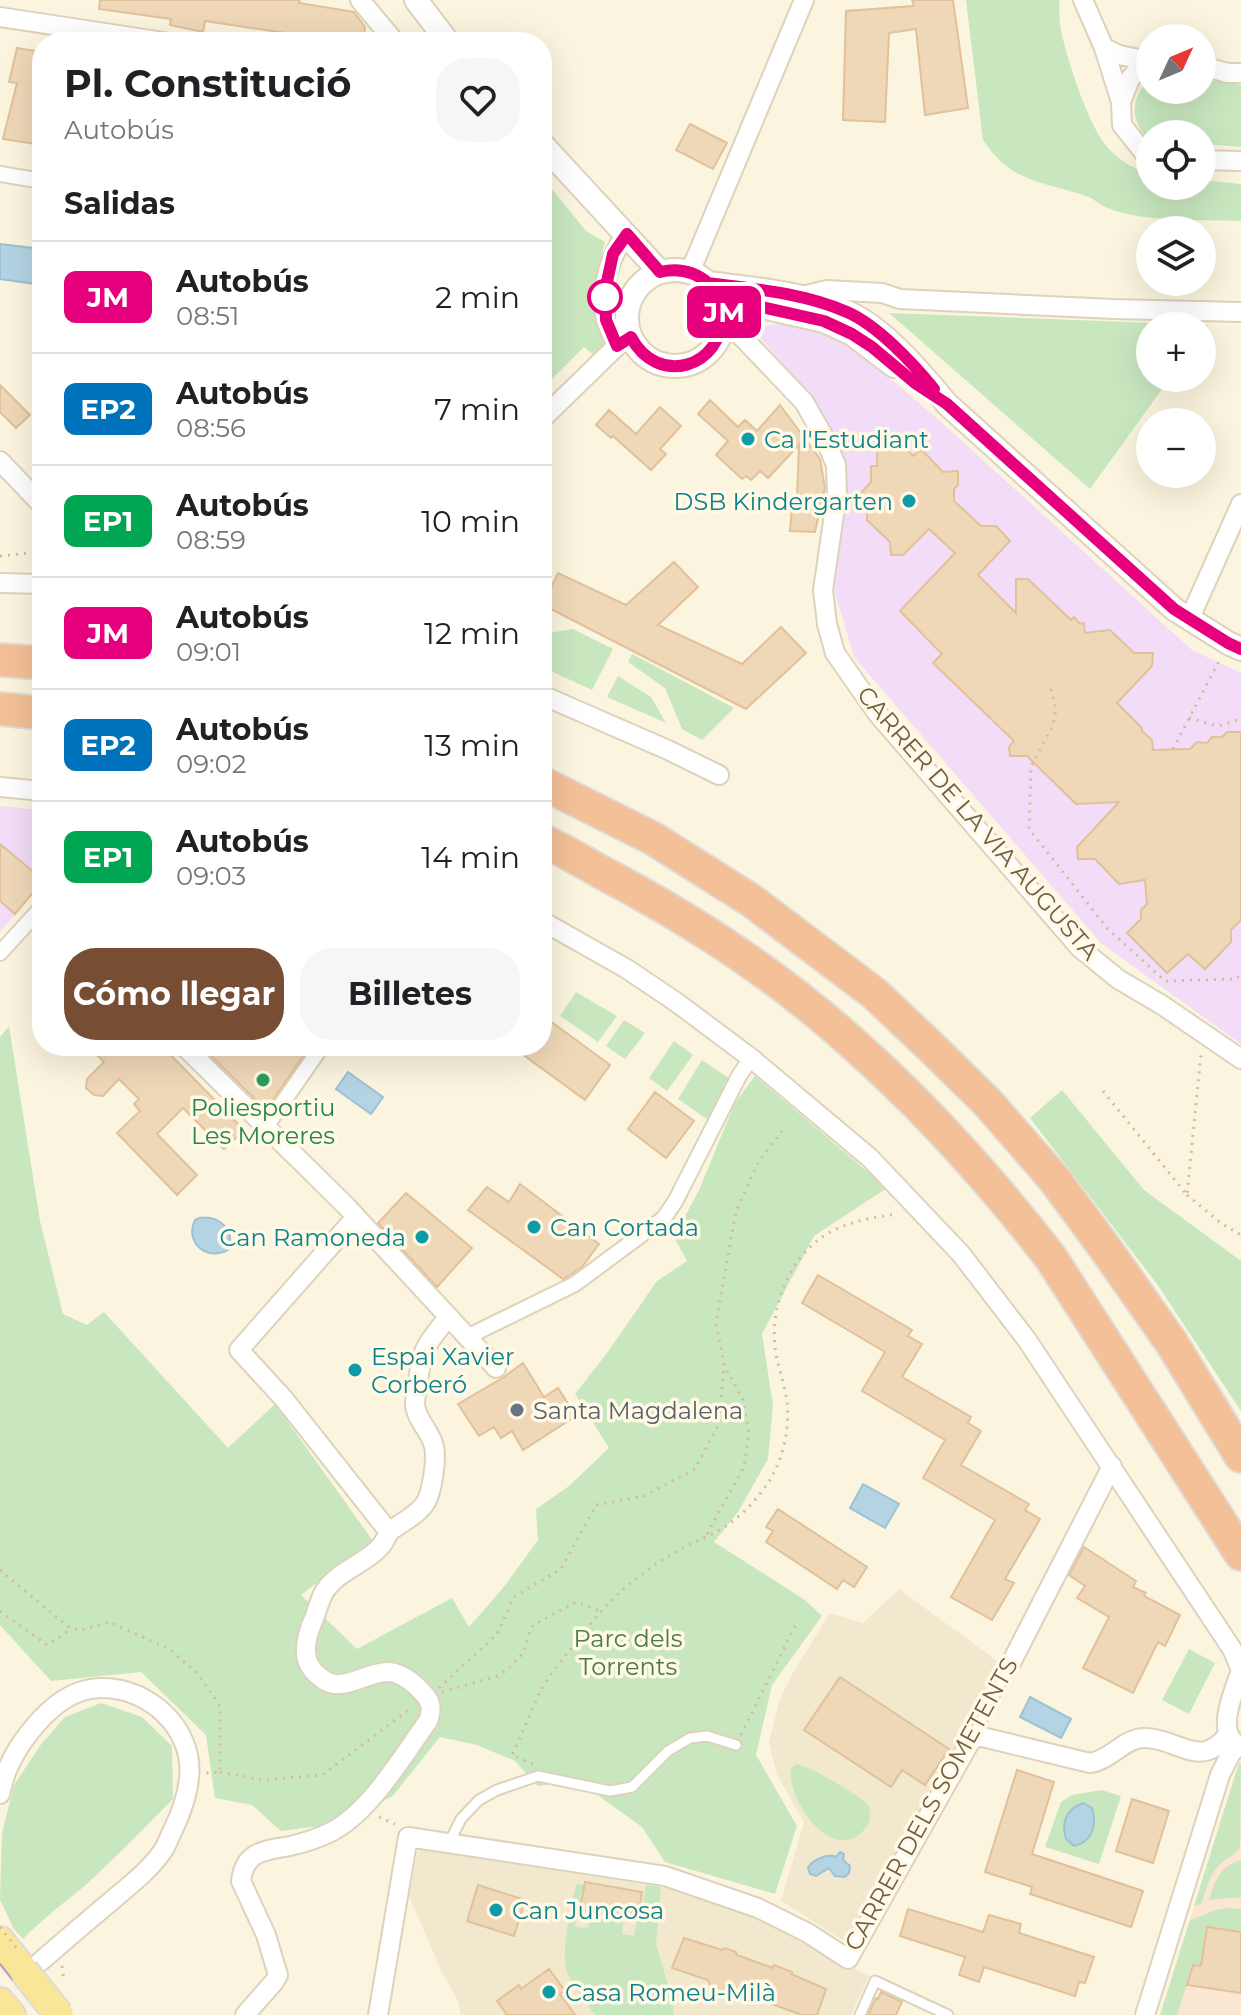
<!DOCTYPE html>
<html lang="es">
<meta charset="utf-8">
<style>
body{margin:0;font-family:Montserrat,sans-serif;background:#f6f6f6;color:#202124;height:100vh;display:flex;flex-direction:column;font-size:30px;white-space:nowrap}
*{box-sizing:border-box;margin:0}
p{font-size:26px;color:#757577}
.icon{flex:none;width:44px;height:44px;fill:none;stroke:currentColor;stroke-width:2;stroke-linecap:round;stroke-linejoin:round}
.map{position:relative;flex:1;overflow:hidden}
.details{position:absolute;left:32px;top:32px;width:520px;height:1024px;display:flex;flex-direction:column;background:#fff;border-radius:32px;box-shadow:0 8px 32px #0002}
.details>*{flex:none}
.badge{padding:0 16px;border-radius:12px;font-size:28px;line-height:52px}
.needle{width:52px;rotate:46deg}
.controls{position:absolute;left:1136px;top:24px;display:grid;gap:16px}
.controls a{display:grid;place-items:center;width:80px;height:80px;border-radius:50%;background:#fff;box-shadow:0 8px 32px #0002;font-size:40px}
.map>.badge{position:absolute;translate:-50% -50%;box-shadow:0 0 0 4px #fff}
h2{padding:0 32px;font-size:30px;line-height:72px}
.round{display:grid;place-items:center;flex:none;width:84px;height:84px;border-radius:32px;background:#f6f6f6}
.overview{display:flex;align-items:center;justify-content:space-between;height:136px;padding:0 32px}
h1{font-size:38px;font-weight:700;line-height:60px}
.button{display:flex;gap:16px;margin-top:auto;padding:16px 32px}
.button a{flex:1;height:92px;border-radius:32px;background:#774e34;color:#fff;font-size:32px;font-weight:700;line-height:92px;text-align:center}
.button a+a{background:#f6f6f6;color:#202124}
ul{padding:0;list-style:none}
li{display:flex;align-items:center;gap:24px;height:112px;padding:0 32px;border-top:2px solid #e0e0e0}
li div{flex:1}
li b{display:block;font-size:30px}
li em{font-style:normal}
li .badge{min-width:88px;font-weight:700;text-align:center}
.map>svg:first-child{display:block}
.residential{fill:#f2e8ce}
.commercial{fill:#fbe6d3}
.education{fill:#f2dcf7}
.green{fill:#c8e7bf}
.water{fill:#b5d4e3;stroke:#9cc2d5;stroke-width:2}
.building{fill:#efd8b8;stroke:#e1c199;stroke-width:2}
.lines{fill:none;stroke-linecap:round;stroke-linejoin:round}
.service-casing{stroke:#ded2bc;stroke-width:13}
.pedestrian-casing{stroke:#ded2bc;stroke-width:18}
.minor-casing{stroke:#ded2bc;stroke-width:22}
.tertiary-casing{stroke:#ded2bc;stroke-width:26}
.primary-casing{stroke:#e0dbd7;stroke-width:32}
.motorway-casing{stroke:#e0dbd7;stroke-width:36}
.path{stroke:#d4bb9c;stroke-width:3;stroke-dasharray:2 6;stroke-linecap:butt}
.service{stroke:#fff;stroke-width:9}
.pedestrian{stroke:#fff;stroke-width:14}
.minor{stroke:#fff;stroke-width:18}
.tertiary{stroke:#fff;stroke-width:22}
.primary{stroke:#f9e699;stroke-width:28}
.motorway{stroke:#f4c097;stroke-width:32}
.tram{stroke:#b9a0c3;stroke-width:2}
.primary-bridge-casing{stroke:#e0dbd7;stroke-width:32;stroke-linecap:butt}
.path-bridge{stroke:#d4bb9c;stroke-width:3;stroke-dasharray:2 6;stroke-linecap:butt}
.primary-bridge{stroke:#f9e699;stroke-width:28}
.line-casing{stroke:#fff;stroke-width:18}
.line{stroke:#e6007e;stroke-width:12}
.stop-dot{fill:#fff;stroke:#e6007e;stroke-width:4}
.culture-dot{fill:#0f9aa8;stroke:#fff9e5;stroke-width:3}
.leisure-dot{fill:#2e9e5b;stroke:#fff9e5;stroke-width:3}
.worship-dot{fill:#6b7280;stroke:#fff9e5;stroke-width:3}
.labels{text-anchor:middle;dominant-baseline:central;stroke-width:7;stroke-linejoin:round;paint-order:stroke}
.culture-label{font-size:24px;fill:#0d838f;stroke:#fff9e5;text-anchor:start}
.street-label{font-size:24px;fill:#705d48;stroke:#fff9e5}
.leisure-label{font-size:24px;fill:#27864d;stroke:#fff9e5}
.worship-label{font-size:24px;fill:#5b616d;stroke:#fff9e5;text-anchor:start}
.park-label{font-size:24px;fill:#4a7b43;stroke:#fff9e5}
</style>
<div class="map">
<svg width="1241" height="2015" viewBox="0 0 1241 2015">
<rect width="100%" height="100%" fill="#fbf5df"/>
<path class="residential" d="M899,1589L1000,1663L958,1747L844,1941L781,1901L804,1822L777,1775L769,1743L779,1701L794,1671L830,1613L863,1623Z
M422,1849L690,1892L757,1917L819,1952L848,1971L852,1967L869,1976L851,2015H461L457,1999L441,1970L409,1896L417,1852Z"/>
<path class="commercial" d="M1239,1763H1241V2015H1160Z"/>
<path class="education" d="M783,324L829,336L870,361L940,421L1192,650L1241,673V1044L1102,944L854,657L834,589L844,500L845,463L808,393L751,327Z
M0,806L42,810V882L0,932Z"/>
<path class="green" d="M966,0H1059C1060,8 1059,17 1060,25C1065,54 1088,126 1108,148C1119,160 1134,169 1150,174V186H1202V180L1241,184V221C1205,220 1136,222 1105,207C1099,204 1095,200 1089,197C1044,181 1013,185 983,140Z
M1150,78V90H1202V81L1216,80L1241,85V147L1202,144V134H1150V139H1148C1129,119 1131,97 1150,78Z
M542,177L586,231L605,242L591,298L608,345L596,357L584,347L542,389Z
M889,313L1208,325L1202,333V326H1150V378H1170L1090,489Z
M573,629L613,649L592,690L542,667V638L549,633Z
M632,654L734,708L702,740L682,729L665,688L628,662Z
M618,676L651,697L666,723L607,697Z
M576,992L617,1016L598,1042L560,1016Z
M624,1020L645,1033L625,1059L606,1046Z
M9,1026L40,1221L63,1314L87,1325L104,1312L228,1448L275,1404L373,1541L301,1595L357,1649L452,1598L469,1627L503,1588L538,1540L536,1509L569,1486L609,1448L575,1394L607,1353L657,1281L687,1261L674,1237L699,1190L735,1103L755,1076L887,1188L814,1236L762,1334L773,1405L768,1459L738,1512L714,1542L805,1600L822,1616L772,1685L756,1755L797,1826L775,1894L665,1862L642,1827L578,1781L538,1786L515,1761L477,1745L440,1737L392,1797L319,1826L281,1831L252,1805L215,1798L206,1735L141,1672L51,1681L0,1625V1037Z
M674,1041L693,1055L667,1091L649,1078Z
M702,1060L733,1081L711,1122L678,1099Z
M1062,1090L1144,1190L1241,1261V1411L1157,1284L1030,1118Z
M1189,1649L1215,1663L1189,1714L1162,1700Z
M101,1703L142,1717L172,1746L173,1799C145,1827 118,1855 89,1882C67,1901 43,1918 23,1939L14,1929L0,1900L2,1833L14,1785L42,1743L65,1717Z
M1239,1763H1241L1240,1848C1235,1856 1226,1858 1219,1865C1209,1876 1206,1890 1202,1903L1194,1906Z
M797,1764C813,1768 858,1794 869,1806C871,1815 870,1823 864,1830C830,1867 783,1793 792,1767Z
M1102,1790L1121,1796L1099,1864L1045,1847L1061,1802L1072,1795Z
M1241,1860V1897L1209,1900C1215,1881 1220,1866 1241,1860Z
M576,1884L584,1885L581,1903H579L578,1908H575L574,1912L577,1913L575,1927L588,1928L590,1917L623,1922L622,1934L634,1936L637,1921H640L646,1885L661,1887L656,1944L671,1995L674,2015H595C586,2002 573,1987 567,1972C560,1952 572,1906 576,1884Z
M1228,1908L1241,1909V1932L1207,1928L1201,1966H1193L1177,2015H1160L1190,1920L1216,1910Z"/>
<path class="water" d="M0,244L42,249V285L0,279Z
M348,1072L383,1097L371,1114L336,1089Z
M199,1218C219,1215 236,1230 228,1250C207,1262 184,1242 195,1220Z
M863,1484L899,1504L885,1528L850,1508Z
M1030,1697L1071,1719L1061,1738L1020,1717Z
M1083,1803L1092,1808C1097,1824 1093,1842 1074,1846L1066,1839C1061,1823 1066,1809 1083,1803Z
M840,1852L844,1854L843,1860L850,1866L849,1873L845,1877L835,1876L829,1868L816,1876L810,1874L808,1868C812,1860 828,1853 836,1857Z"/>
<path class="building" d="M100,0H300L299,3L354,12L365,27L364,38L356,42H345L205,21L203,32L170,25L171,19L99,9Z
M912,0H953L968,108L925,115L916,29L889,33L885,122L843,120L846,11L914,6Z
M17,48L42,52V145L3,139L17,83L9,82Z
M690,124L727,143L713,169L676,150Z
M0,385L30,415L16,428L0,412Z
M710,400L738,427L745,420L757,431L780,405L820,459L825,488L815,532L790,531L793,497L797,498L799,445L768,478L760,471L751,480L746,476L742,479L716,455L728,441L698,414Z
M660,407L681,426L660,449L666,454L651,470L613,436L611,438L596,425L609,410L636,434Z
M878,436H892L913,456L921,449L943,472L958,471V485L954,489V501L981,526H996L1010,541L978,575L1016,613V579H1028L1071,620L1074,617L1080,624L1084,623L1085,633L1110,630L1134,653H1153L1152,666L1117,703L1142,728V731L1152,740L1153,750L1190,749L1197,742L1207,743L1212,737H1222L1227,732H1241V920L1231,930V942L1205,969L1188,954L1167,973L1127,933L1141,919V910L1147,904L1145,880L1119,884L1095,859H1078L1077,847L1119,802L1076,804L1027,756H1010L1009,747L1014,741L933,663L942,654L900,611L955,553L929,529L903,555H891L890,542L867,520V506L858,496L871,482V466H877Z
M674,562L698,587L658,625L742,664L781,627L806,653L746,709L543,605L558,573L626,605Z
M0,844L42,879V882L15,914L0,901Z
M542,1015L610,1065L585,1100L511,1046H542Z
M106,1046H162L244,1130L224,1149L183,1108L157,1134L197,1175L177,1195L117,1133L140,1111L134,1104L139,1099L119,1079L103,1096L94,1095L86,1088L87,1079L104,1062L97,1055Z
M201,1046H310L266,1110Z
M655,1092L694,1121L666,1158L628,1129Z
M520,1184L599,1244L582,1267L570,1275L563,1279L468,1210L487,1187L509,1202Z
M406,1193L472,1248L437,1287L378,1223Z
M818,1275L912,1330L908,1336L922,1344L902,1377L971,1417L968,1423L981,1431L961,1465L1029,1504L1025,1510L1040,1519L1005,1579L1014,1583L992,1620L951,1597L995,1520L923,1478L945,1440L862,1391L885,1352L802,1303Z
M523,1363L544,1397L558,1388L576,1416L523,1450L512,1431L501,1438L494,1427L479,1436L458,1404L504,1377Z
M778,1509L867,1567L854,1587L843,1580L837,1589L766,1542L773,1531L766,1527Z
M1084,1547L1136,1581L1133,1587L1146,1593L1144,1596L1180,1615L1165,1646L1158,1642L1133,1693L1083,1668L1109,1617L1077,1598L1085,1586L1069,1575Z
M840,1677L949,1749L925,1785L902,1770L891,1787L804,1730Z
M1017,1770L1054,1782L1032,1854L1143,1891L1131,1927L1030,1894L1032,1887L985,1872Z
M1132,1799L1169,1811L1153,1863L1116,1851Z
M585,1882L642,1892L638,1919L580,1910Z
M478,1885L525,1900L514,1936L467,1921Z
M908,1909L983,1932L989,1915L1021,1924L1019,1933L1094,1957L1085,1983L1079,1982L1075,1996L984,1967L979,1982L959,1975L965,1957L900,1936Z
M1207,1927L1241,1932V1993L1187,1985L1193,1965L1201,1966Z
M684,1938L722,1950L725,1948L736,1952L737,1955L773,1968L774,1965L792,1972L791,1974L826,1989L817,2015H802L730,1989L719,1993L713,1991L708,1980L672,1968Z
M549,1969L565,1991L560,1994L575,2015H507L497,2001L519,1985L521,1989Z
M881,1992L902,2002L896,2015H868L876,1998L878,1999Z"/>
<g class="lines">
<defs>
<path id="service" d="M974,1735L1012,1661
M449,1843L461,1819L479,1800L497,1790L538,1776L610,1791L632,1787L668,1751L690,1738L707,1736L736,1745
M860,2015L875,1981L948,2015"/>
<path id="pedestrian" d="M0,174L42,181
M0,953L42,907
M265,1128L322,1046
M467,1337L575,1284L664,1218L676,1200L739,1076L751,1058"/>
<path id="minor" d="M360,0L395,42
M1083,0L1104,48L1121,102L1122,125L1145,154L1150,155
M0,17L164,42
M1104,48L1119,55L1150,61
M1202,66L1228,73H1241
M1121,102L1130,79L1145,61
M1202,160L1241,161
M690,272L804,0
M802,296L827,290L882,293L900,299L1114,309L1241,312
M723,320L744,339L804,402L825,439L836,465L837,494L823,590L827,624L835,653L877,713L1080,948L1118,979L1162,1005L1241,1059
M617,346C613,336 607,326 605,315C601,287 609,256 627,234
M542,419L617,346L631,337
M0,461L42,505
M0,583L42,584
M1189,620L1241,504
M542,695L668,750L719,775
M0,787L42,791
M542,921L627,969L676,1002L751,1058L870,1158L961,1254L1027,1340L1232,1649L1241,1670C1234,1692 1213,1735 1241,1747
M184,1046L347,1207L496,1368
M356,1217L239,1350L284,1399L389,1532
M1012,1661L1112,1466
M0,1794C2,1786 4,1778 7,1770C19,1741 49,1703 79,1692C122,1677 173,1706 186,1748C195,1774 184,1807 173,1830C169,1837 167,1846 162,1852C149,1871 126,1888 109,1903C86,1922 63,1942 40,1962
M245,2015L274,1982L278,1975L266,1935L241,1881C245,1850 265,1851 290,1846C304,1843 318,1838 331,1832C370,1812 402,1757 428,1721C432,1710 432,1703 424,1694C415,1684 402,1673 389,1672C365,1671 341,1696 320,1677C312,1671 306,1662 306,1652C305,1640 310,1627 315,1616C317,1609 320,1601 323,1594C335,1572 363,1565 379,1548C385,1543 386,1534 393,1529C404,1521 419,1514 426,1502C432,1491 438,1456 433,1443C429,1431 416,1418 415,1405C415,1398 421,1358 424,1352C429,1339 441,1327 448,1317
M378,2015L408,1837L665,1876L758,1908L808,1933L848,1959L974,1735L1090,1763C1112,1760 1125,1736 1147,1738C1180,1740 1200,1769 1227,1736
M1145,2015L1220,1775L1230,1755L1237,1746"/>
<path id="tertiary" d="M416,0L448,42
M542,144L660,272
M627 318a48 48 0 1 1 96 0a48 48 0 1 1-96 0Z
M708,283C755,289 803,292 847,312C884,328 921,373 947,404L1174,609L1228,643L1241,649
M723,312H733L762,307L824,321L852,334L894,366"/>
<path id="primary" d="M0,1941L24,1971
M0,2002L11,2015"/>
<path id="motorway" d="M0,660L42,663
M0,709L42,713
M542,783L654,839L752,901L875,994L932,1048L988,1103L1055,1180L1105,1248L1171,1342L1241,1456
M542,840C562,850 582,861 601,872C689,918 774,973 848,1039C923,1105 990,1179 1051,1258L1241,1554"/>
</defs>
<use href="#service" class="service-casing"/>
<use href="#pedestrian" class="pedestrian-casing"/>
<use href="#minor" class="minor-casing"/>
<use href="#tertiary" class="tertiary-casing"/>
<use href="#primary" class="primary-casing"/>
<use href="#motorway" class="motorway-casing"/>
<path class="path" d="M0,556L39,552
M1051,689L1056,709L1053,725L1031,766L1029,829L1107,928L1165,981L1236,979L1241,974
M1189,718L1218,726L1241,719
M1173,749L1219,661
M1103,1091L1187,1195L1201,1054
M1187,1195L1222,1224L1241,1235
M707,1534L744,1467L749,1434L743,1400L724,1365
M0,1570L71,1629L82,1630L109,1622L169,1649L198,1674L220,1706V1772L206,1773
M0,1611L47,1645L71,1629
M439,1688L497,1634L514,1597L561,1569L596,1505L644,1496L695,1469L719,1423L724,1365L716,1323L736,1211L759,1161L786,1126
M442,1692L498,1676L508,1669L523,1653L531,1628L535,1624L576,1602L600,1611
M741,1735L797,1622
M533,1764L512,1755C522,1735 530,1713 539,1694C546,1680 557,1666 567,1654C588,1626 609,1599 637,1578C650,1568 663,1559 677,1551C693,1542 711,1536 726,1526C744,1514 760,1496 771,1478C785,1454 791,1421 786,1395C783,1379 777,1364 775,1348C770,1302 792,1251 834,1230C855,1220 876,1217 898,1214
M220,1772L263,1780L322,1775L411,1708
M379,1817L395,1824
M62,1966L64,1982"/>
<use href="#service" class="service"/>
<use href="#pedestrian" class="pedestrian"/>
<use href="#minor" class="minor"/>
<use href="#tertiary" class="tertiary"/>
<use href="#primary" class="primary"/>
<use href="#motorway" class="motorway"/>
<path class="tram" d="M0,1964L41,2015"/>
<defs>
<path id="primary-bridge" d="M24,1971L59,2015"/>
</defs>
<use href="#primary-bridge" class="primary-bridge-casing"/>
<path class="path-bridge" d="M0,1927L18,1950"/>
<use href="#primary-bridge" class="primary-bridge"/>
</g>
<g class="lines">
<defs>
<path id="line" d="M934,389C913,363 877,325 847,312C803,293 755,289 708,283C694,271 678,268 660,272L627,234L613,254L605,291L606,320L617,346L631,337C657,387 723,369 723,312H733L762,307L824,321L852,334L872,347L915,383L947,404L1174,609L1228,643L1241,649"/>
</defs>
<use href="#line" class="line-casing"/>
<use href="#line" class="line"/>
</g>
<circle class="stop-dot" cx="605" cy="297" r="16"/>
<g class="culture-dot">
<circle cx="748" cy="439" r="8"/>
<circle cx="909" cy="501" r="8"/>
<circle cx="534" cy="1227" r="8"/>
<circle cx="422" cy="1237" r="8"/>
<circle cx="355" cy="1370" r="8"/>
<circle cx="496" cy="1910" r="8"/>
<circle cx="549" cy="1992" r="8"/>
</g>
<circle class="leisure-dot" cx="263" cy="1080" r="8"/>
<circle class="worship-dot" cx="517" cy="1410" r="8"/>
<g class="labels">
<g class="culture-label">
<text x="764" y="439">Ca l'Estudiant</text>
<text x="893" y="501" text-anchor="end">DSB Kindergarten</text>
<text x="550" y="1227">Can Cortada</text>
<text x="406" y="1237" text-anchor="end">Can Ramoneda</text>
<text x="371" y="1356">Espai Xavier<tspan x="371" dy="28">Corberó</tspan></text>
<text x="512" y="1910">Can Juncosa</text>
<text x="565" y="1992">Casa Romeu-Milà</text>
</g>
<g class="street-label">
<text transform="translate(978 823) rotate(49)">CARRER DE LA VIA AUGUSTA</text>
<text transform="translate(931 1804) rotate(-61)">CARRER DELS SOMETENTS</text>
</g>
<g class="leisure-label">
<text x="263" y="1107">Poliesportiu<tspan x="263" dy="28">Les Moreres</tspan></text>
</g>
<g class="worship-label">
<text x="533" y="1410">Santa Magdalena</text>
</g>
<g class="park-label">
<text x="628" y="1638">Parc dels<tspan x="628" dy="28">Torrents</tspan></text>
</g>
</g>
</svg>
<div class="controls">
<a><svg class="needle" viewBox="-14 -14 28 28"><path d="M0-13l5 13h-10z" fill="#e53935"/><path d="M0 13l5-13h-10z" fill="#757577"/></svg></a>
<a><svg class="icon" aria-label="locate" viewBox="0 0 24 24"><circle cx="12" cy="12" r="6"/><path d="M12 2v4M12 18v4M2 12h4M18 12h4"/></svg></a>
<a><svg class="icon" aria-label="layers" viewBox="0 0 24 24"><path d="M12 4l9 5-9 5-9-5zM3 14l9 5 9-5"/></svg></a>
<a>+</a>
<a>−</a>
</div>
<b class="badge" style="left:724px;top:312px;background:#e6007e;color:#fff">JM</b>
<section class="details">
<div class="overview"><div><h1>Pl. Constitució</h1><p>Autobús</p></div><a class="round"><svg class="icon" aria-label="heart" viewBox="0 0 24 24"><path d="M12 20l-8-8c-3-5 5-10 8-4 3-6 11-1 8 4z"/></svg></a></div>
<h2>Salidas</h2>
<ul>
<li><span class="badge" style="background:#e6007e;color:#fff">JM</span><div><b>Autobús</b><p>08:51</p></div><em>2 min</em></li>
<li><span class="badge" style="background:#0072bc;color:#fff">EP2</span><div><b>Autobús</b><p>08:56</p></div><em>7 min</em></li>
<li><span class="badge" style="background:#00a651;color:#fff">EP1</span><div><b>Autobús</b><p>08:59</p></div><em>10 min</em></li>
<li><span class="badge" style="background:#e6007e;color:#fff">JM</span><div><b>Autobús</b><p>09:01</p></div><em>12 min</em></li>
<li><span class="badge" style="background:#0072bc;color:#fff">EP2</span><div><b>Autobús</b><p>09:02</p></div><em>13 min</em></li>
<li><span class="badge" style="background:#00a651;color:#fff">EP1</span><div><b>Autobús</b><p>09:03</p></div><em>14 min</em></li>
</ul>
<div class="button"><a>Cómo llegar</a><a>Billetes</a></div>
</section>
</div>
